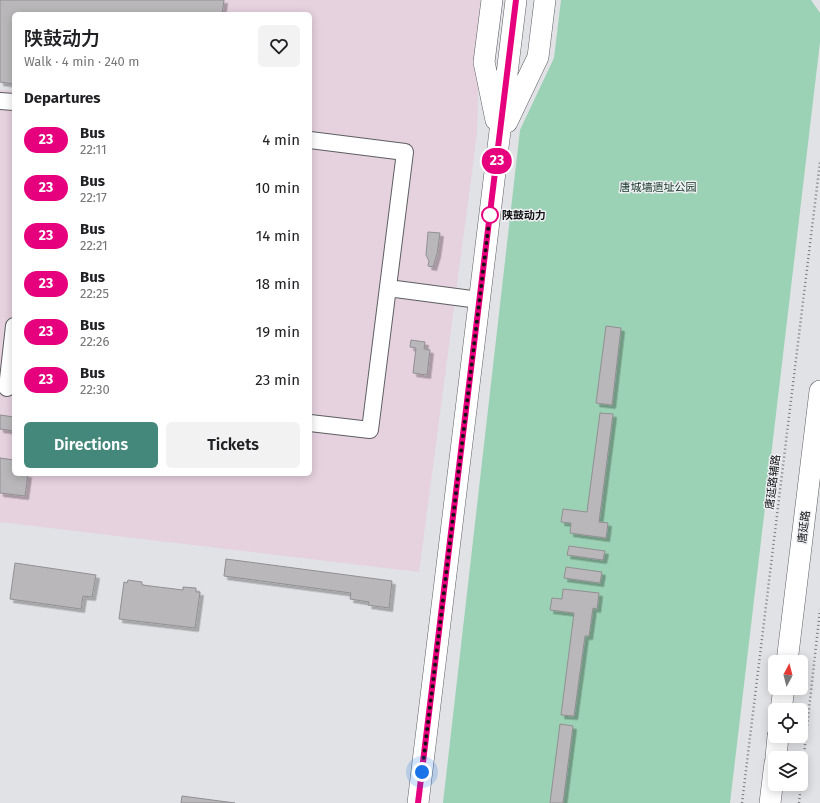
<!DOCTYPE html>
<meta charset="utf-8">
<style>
body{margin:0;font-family:"Fira Sans","Noto Sans SC",sans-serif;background:#f2f2f2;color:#202124;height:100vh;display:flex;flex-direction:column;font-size:15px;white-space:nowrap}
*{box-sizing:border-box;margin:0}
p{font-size:13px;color:#757577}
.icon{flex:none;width:22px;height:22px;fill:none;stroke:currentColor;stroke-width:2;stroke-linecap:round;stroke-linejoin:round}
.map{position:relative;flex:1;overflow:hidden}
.sheet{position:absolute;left:12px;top:12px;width:300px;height:464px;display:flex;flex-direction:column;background:#fff;border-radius:6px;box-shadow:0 2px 10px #0003}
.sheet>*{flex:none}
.badge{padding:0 8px;border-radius:13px;font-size:14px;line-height:26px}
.needle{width:26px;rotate:7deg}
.buttons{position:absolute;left:768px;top:655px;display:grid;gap:8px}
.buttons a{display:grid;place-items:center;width:40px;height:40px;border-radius:6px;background:#fff;box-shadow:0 2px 10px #0003;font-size:20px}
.you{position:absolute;width:20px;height:20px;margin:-10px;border:3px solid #fff;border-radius:50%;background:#1a73e8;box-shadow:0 0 0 6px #1a73e833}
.map>.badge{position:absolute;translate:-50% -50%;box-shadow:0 0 0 2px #fff}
h2{padding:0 12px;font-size:15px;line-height:36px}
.round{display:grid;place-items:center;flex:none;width:42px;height:42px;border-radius:6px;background:#f2f2f2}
.summary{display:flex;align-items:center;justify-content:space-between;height:68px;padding:0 12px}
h1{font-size:19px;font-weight:600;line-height:30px}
.primary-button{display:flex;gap:8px;margin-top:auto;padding:8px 12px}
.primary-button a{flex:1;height:46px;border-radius:6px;background:#44887b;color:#fff;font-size:16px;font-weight:600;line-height:46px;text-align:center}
.primary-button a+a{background:#f2f2f2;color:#202124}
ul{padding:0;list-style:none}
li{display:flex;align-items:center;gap:12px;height:48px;padding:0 12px}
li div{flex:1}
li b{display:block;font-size:15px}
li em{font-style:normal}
li .badge{min-width:44px;font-weight:700;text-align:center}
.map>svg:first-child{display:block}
.industrial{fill:#e6d1de}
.green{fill:#9bd1b4}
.building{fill:#b9b7ba;stroke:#918f92;filter:url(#shadow)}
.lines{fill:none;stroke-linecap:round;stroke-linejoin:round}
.minor-casing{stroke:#5c5e60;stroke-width:18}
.major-casing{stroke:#5c5e60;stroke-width:22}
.path{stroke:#78797b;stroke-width:2.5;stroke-dasharray:1 3;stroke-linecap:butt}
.minor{stroke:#fff;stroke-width:16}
.major{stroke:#fff;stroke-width:21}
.line-casing{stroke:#fff;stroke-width:9}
.line{stroke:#e6007e;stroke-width:6}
.walk{stroke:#131314;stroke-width:4;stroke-dasharray:0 7.2}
.stop-dot{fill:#fff;stroke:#e6007e;stroke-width:2}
.labels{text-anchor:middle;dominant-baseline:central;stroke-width:3;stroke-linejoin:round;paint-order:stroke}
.park-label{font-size:11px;fill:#143525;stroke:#edeff2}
.stop-label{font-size:11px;font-weight:bold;fill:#131314;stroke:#edeff2;text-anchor:start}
.street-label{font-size:11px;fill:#131314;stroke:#edeff2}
</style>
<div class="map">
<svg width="820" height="803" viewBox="0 0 820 803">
<defs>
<filter id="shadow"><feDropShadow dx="3.5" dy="3.5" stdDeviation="0" flood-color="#0004"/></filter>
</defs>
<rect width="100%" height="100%" fill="#e0e2e5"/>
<path class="industrial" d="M222,0H485L479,54L477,134L419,572L0,522V90L14,91V474H310V14H220Z"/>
<path class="green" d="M561,0H811L820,13V42L730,803H443L520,130L554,58Z"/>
<path class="building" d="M0,0H224L222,14H14V84L0,82Z
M428,232L440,233L437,254L433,267L428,266L429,261L426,255Z
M606,326L621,328L612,405L596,403Z
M411,340L425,342L424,349L430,350L427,375L413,373L416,348L410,347Z
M600,413L613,414L599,522L608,523L606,538L570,533L571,523L561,522L563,509L587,512Z
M0,415L14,417V431L0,429Z
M0,458L14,460V474H28L25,496L0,493Z
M569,546L605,551L603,560L567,555Z
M226,559L392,581L389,608L368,605L369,602L350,599L351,593L224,576Z
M15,563L96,575L92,597L83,596L81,609L10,599Z
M566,567L602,572L600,583L564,578Z
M128,580L142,582V585L183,590V587L196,588V592H200L195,628L119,619L124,582L127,583Z
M563,589L599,593L597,609L593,608L589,636H585L574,716L561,715L574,613L550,610L552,598L562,599Z
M560,724L573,726L563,803H550Z
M182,796L235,803H181Z"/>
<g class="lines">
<defs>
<path id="minor" d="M0,101L14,102
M310,140L405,152L370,430L310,423
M388,288L479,300
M7,388L14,326"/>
<path id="major" d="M492,0L484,62L496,120
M507,122L538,57L545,0
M787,662L820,391
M781,710L784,688
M776,758L778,736
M418,803L516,0
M770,803L775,763"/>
</defs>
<use href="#minor" class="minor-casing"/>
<use href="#major" class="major-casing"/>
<path class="path" d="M801,781L820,610
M742,803L820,162
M799,803L801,784"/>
<use href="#minor" class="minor"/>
<use href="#major" class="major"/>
</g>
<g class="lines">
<defs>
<path id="line" d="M418,803L516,0"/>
</defs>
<use href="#line" class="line-casing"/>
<use href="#line" class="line"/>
<path class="walk" d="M422,772L490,214V215"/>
</g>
<circle class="stop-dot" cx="490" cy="215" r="8"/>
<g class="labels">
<g class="park-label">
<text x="658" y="187">唐城墙遗址公园</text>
</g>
<g class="stop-label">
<text x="502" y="215">陕鼓动力</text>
</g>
<g class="street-label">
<text transform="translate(773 482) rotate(-83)">唐延路辅路</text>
<text transform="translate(804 527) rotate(-83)">唐延路</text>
</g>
</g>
</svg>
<div class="buttons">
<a><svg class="needle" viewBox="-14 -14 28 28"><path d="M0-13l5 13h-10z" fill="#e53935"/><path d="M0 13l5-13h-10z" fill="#757577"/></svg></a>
<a><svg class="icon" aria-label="locate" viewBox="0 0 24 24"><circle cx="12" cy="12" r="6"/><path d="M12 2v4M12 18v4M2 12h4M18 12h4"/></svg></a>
<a><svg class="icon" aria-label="layers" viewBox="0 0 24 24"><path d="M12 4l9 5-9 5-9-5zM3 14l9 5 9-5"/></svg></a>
</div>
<div class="you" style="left:422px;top:772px"></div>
<b class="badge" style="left:497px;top:161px;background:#e6007e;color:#fff">23</b>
<section class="sheet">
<div class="summary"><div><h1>陕鼓动力</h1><p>Walk · 4 min · 240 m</p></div><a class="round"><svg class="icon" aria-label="heart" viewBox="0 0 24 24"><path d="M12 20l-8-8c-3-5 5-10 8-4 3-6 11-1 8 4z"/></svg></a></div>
<h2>Departures</h2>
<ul>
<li><span class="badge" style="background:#e6007e;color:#fff">23</span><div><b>Bus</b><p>22:11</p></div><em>4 min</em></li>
<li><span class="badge" style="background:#e6007e;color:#fff">23</span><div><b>Bus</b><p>22:17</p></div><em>10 min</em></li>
<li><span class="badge" style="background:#e6007e;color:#fff">23</span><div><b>Bus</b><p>22:21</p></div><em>14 min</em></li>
<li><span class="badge" style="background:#e6007e;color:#fff">23</span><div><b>Bus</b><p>22:25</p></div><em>18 min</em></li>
<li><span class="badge" style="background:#e6007e;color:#fff">23</span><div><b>Bus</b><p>22:26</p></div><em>19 min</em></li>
<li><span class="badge" style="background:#e6007e;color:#fff">23</span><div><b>Bus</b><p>22:30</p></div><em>23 min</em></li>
</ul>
<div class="primary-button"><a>Directions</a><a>Tickets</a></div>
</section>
</div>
